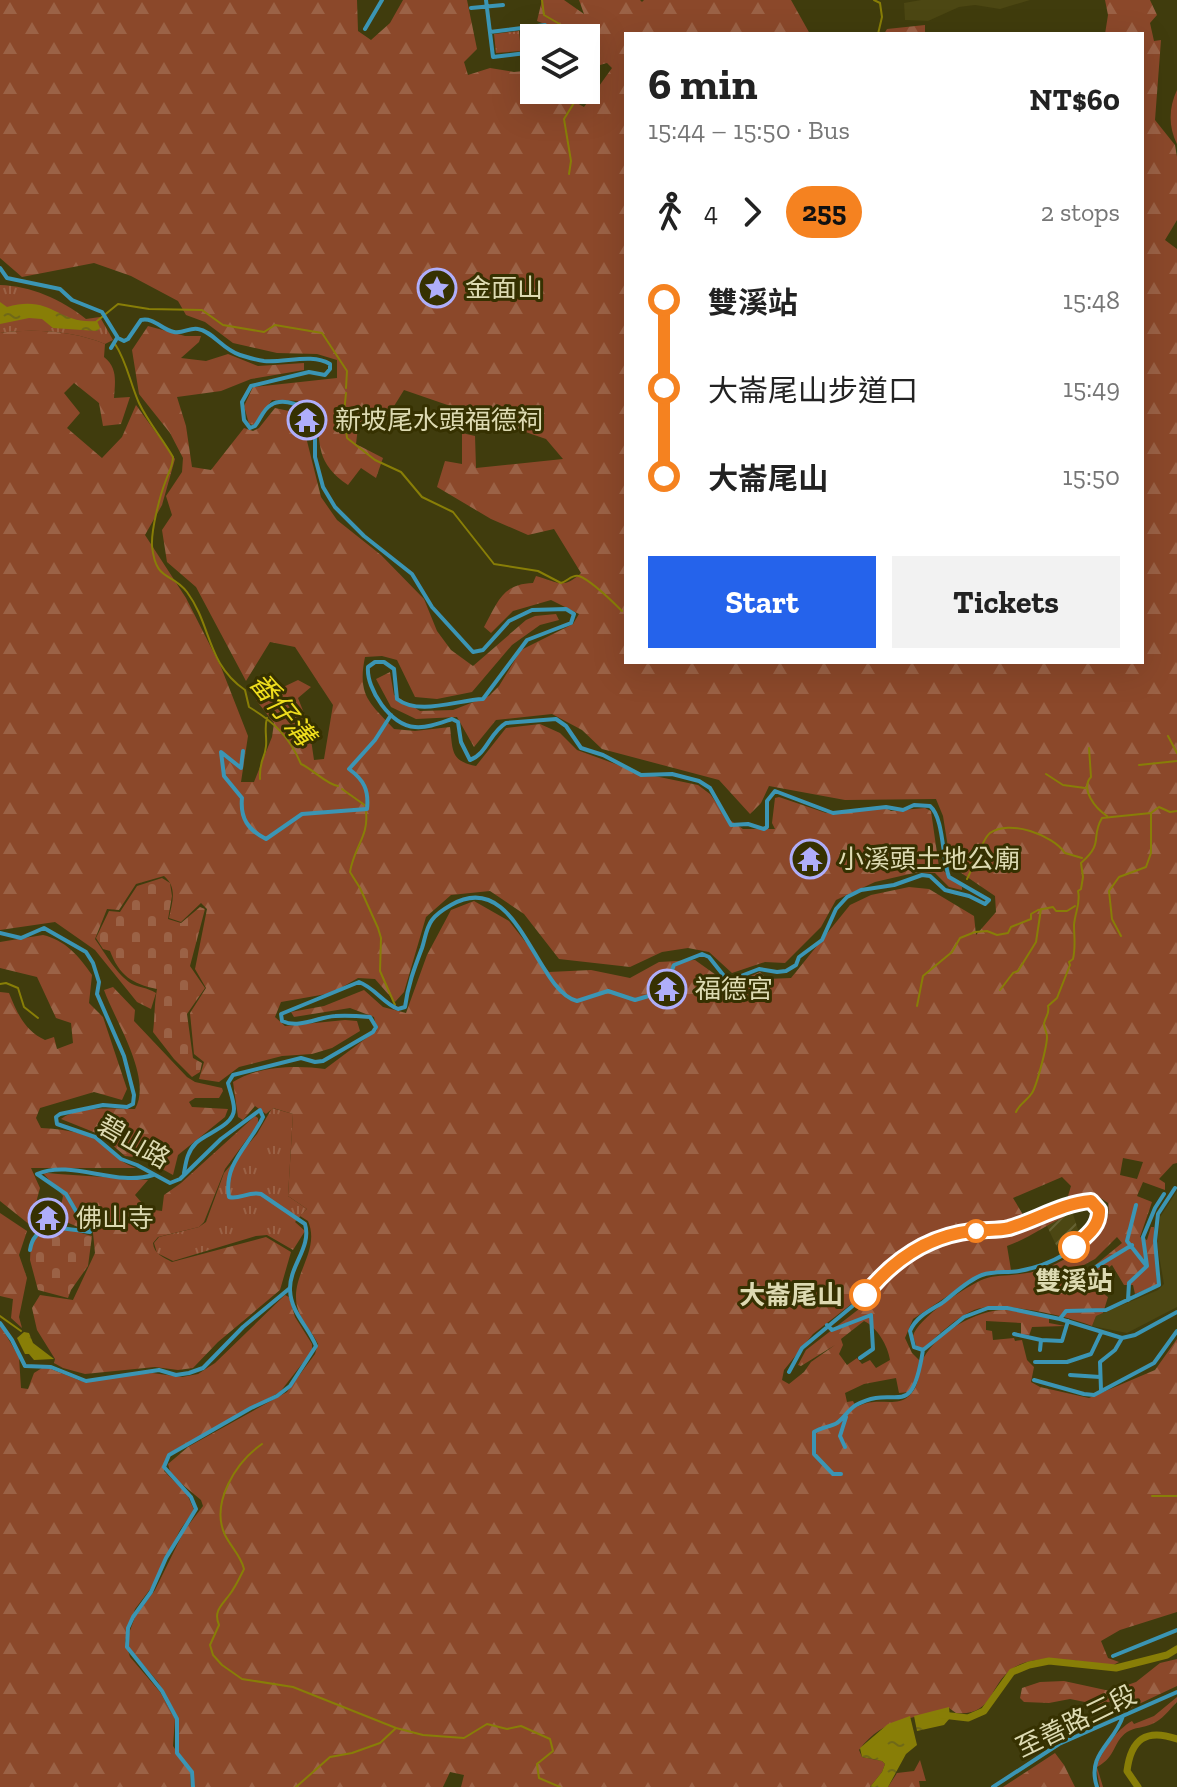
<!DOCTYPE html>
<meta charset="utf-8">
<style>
body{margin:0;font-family:"Zilla Slab","Noto Sans TC",serif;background:#f2f2f2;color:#222;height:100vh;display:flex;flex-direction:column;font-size:30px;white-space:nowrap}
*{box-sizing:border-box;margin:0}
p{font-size:26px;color:#767676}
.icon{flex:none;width:44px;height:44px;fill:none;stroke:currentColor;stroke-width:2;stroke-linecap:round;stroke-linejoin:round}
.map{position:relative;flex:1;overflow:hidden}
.panel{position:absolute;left:624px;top:32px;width:520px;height:632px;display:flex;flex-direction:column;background:#fff;border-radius:0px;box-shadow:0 8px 32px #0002}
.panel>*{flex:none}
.badge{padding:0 16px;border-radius:26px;font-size:28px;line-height:52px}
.tools{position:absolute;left:520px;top:24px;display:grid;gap:16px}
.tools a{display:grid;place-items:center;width:80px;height:80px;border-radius:0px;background:#fff;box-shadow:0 8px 32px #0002;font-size:40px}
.map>.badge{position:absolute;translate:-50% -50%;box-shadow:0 0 0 4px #fff}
.legs{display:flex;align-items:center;gap:12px;height:88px;padding:0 24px;font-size:26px}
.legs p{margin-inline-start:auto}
.overview{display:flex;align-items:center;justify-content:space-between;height:136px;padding:0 24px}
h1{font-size:44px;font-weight:700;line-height:60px}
.primary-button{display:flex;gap:16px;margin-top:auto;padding:16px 24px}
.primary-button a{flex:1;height:92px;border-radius:0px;background:#2563eb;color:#fff;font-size:32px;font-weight:700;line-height:92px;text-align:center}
.primary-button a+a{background:#f2f2f2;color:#222}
ul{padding:0 24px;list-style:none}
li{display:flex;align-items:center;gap:28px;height:88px;font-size:30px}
li i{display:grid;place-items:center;width:12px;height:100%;margin:0 10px;background:currentColor}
li i::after{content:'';width:20px;height:20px;margin:-10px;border:6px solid;border-radius:50%;background:#fff}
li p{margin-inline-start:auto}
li:first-child i{background:linear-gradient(#0000 50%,currentColor 0)}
li:last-child i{background:linear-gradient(currentColor 50%,#0000 0)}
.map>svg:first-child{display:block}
.built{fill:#4c4713}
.industrial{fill:url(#industrial-furrows)}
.grass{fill:url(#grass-tufts)}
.forest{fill:url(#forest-firs);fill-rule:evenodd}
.cemetery{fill:url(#cemetery-stones)}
.water{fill:url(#water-ripples)}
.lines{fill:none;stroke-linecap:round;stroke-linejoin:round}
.stream{stroke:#887e07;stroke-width:2}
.river{stroke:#887e07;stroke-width:7}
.minor{stroke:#3b95b4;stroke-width:4}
.tertiary{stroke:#3b95b4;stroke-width:4}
.line-1-casing{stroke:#fff;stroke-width:18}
.line-1{stroke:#f58220;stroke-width:12}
.stop-1-dot{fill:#fff;stroke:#f58220;stroke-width:4}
.labels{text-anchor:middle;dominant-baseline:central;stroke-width:6;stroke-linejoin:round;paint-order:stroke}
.poi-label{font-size:26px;fill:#dddab2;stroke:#363101;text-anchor:start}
.street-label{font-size:26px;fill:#dddab2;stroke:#363101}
.stop-label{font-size:26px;font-weight:bold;fill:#dddab2;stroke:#363101}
.water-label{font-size:28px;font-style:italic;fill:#eedd1d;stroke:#363101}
</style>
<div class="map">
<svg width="1177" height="1787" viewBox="0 0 1177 1787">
<defs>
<pattern id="industrial-furrows" width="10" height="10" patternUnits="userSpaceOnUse" patternTransform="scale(2)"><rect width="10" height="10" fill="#4c4713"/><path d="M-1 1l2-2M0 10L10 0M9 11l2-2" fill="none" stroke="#656133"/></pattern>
<pattern id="grass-tufts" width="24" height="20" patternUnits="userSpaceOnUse" patternTransform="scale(2)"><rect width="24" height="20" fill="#8b482a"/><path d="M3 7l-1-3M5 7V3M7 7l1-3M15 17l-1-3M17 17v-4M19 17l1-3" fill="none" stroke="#9b6246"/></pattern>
<pattern id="forest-firs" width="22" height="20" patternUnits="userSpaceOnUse" patternTransform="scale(2)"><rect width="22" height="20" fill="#8b482a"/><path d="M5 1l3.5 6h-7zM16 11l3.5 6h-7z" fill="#9b6246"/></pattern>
<pattern id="cemetery-stones" width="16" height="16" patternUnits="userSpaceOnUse" patternTransform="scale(2)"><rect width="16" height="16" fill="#8b482a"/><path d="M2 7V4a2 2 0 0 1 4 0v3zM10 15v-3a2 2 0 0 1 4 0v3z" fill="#9b6246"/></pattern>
<pattern id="water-ripples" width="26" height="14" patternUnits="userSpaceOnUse" patternTransform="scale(2)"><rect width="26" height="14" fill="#887e07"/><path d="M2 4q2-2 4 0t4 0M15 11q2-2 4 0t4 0" fill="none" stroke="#706917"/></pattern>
</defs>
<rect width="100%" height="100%" fill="#403c0d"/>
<path class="built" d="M921,0H1030L1000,9L975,5L959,7L928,21L905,20L904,3Z
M1177,1191V1307L1127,1333L1092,1326L1096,1316L1158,1290L1164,1284L1157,1244L1160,1217Z"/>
<path class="industrial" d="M1072,1211L1080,1236L1057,1247L1047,1226L1064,1217L1062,1213Z"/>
<path class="grass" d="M519,31L521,51L496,53L494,34Z
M1177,90V144C1168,126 1169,107 1177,90Z
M0,285C31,286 61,299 86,319L100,317L113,340L105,344C75,331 32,328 0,333Z
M272,1108L293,1114L288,1196L307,1209L295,1222L305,1231L293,1250L267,1235L256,1236L173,1261L157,1253L154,1243L159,1237L199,1227L206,1222L224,1173L257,1134Z"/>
<path class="forest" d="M0,0H357L358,31L371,40L390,23L403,0H467L477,49L464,62L468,75L490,68L514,72L534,70V90H580L575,102L584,107L612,68L607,63L593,67L586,62V38H569L565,32L537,21L542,0H564L584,14L579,0H640L642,2L644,0H791L810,34H626V662H1142V34H1105L1108,15L1105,0H1150L1157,15L1150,23L1154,41L1161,40L1155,120L1175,145L1177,157V220L1165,240L1177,249V1163L1173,1164L1159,1179L1165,1183V1190L1143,1182L1137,1196L1152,1202L1140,1237L1147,1240L1151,1227H1154L1157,1285L1135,1294L1133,1285H1124L1112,1265L1089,1283L1108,1297L1103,1313L1096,1316L1092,1326C1067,1316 1000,1300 974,1310C955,1318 939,1335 923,1348H917L913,1336C917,1319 966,1286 984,1279C995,1275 1008,1276 1020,1274C1049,1271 1070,1258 1091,1239C1103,1229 1111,1219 1108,1203L1099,1197L1071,1203L1068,1196L1071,1186L1062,1177L1013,1198L1025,1218L996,1228L976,1226L908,1249L874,1278L859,1298L813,1334L784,1370L782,1380L789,1384L804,1372L811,1362L835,1345L801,1366L798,1365L806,1350L859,1309L889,1272L904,1260L939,1244L970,1237L1009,1233L1062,1213L1064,1217C1043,1227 1029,1238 1007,1246L1011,1270L991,1272L958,1289L913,1319L905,1338L912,1353L920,1361L917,1378L909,1392L899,1393L896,1378L864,1384L845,1393L847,1402L853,1401L856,1407C861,1405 868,1402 874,1402C886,1401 899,1405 909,1396C923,1383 916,1369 924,1357C939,1332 977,1309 1006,1310C1021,1311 1034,1316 1049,1318V1323L1065,1326L1032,1327L1029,1336L1021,1335V1323L986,1321V1330L992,1331L993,1340L1014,1338L1015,1341L1022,1340L1027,1360L1034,1367L1031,1382L1040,1387L1089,1398L1155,1370L1177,1339V1612L1120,1630L1101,1641L1108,1658L1119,1662L1113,1665C1085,1663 1036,1651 1012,1669C988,1686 994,1716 956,1713L949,1708C915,1720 884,1716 859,1750L862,1757L882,1761L885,1764L882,1772L870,1787H461L464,1775L450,1772L443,1787H194V1777L178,1751L179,1720L158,1682L128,1647V1636L135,1617L155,1590L184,1531L203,1506L201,1500L171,1475L168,1464L188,1447L287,1392L315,1354L318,1344C312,1331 300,1320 297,1306C290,1275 321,1251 308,1221L300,1216L307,1209L288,1196L293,1114L273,1108L266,1114L255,1106L243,1120L238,1117L233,1082C257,1066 297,1065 325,1069L377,1030L374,1017L350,1008L294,1017L291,1012L324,1006L364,990L383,1007L406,1013L427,955L451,910L474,901L509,921L549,972L591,970L630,978L659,962L695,960L730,985L760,972L767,979L791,978L850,905L871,895L909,887L929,889L974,916L976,935L996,912L995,896L951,866L943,816L936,799L845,800L769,786L761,803L750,814L719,780L602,749L582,730L552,714L496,720L474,747L457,717L416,719L391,707L376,679L390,672L394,695L420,711L453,710L489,696L499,686L521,650L573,624L579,614L551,600L513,611L491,633L484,627C498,602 502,584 533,583L536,576C558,582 563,590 581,573L554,529L528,535L491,519L437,487L445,461L462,464V433L475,436L476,468L563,459L546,439L404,390L386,419L358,427L356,444L383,458L376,478L361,468L348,485C316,463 320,446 317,410L303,401L272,400L254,425L249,424L244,406L253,387L337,378V360L317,354L277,353L233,343L205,322L186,315L178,301L131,276L94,263L22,277L0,258ZM1123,1158L1143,1162L1137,1179L1120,1175ZM1117,1237L1122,1243L1094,1266L1073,1278L1071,1272L1095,1259ZM864,1321C877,1327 888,1346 890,1360L876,1368L870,1360L862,1364L857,1358L847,1365L839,1354L843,1345L841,1339Z
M925,25V34H884L887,29Z
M148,326L185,336H201L199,342L181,358L206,361L228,354L258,366L304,363V370L251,379L221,391L177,397L186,426L192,467L211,470L244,428L253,431L259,428L275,408L289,411L292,421L305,433L321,497L337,520L381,555L424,599L437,631L451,650L473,666L526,620L535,616L556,614L559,620L540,625L512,645L472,692L437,699L415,697L397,660L382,656L365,657C357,696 370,703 394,729L415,731L450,727C453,750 450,761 476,766L506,728L540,724L560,733L577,750L640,773L698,785L710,794L727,818L743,829H775L772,823L775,798L779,797L826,813L882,806L891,811L925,808L931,811L939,867L962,887V890L949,887L935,873L918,872L875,882L836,900L821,927L785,963L765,962L732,973L709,952L688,948L662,952L630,967L559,959L524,914L490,891L451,895L426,917L404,992L395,1002L375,979L358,978L332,993L281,1002L275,1017L285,1026L345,1020L357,1021L360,1031L332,1048L312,1054L282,1056L239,1067L219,1082L199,1079L204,1062L194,1054L190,1013L206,988L195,969L207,909L201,903L181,922L169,918C172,902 178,888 164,876L136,884L119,910L107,909L95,939C105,953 117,975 132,984C140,988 146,987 156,993L151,1009L137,1002L95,950L55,922L0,930V333C32,328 75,331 105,344L104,357C118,368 115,382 114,398L130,397L121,424L103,426L99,403L74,383L64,393L80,413L67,428L102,458L122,437L136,405L175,459L162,505L145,535L186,598L221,667L248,736L241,782H254L272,737L274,723L256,700L298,680L311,687L298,698L309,726L314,760L324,759L333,705L295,647L270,642L246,681L196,587L167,562L162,530L172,515L166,496L182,472L183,458L170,433L139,394L132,350Z
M43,935C65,940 79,956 92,975L89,1003L103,1017L127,1089L122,1100L94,1092L40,1108L36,1118L41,1128C61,1129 88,1132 104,1145C118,1156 117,1161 136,1168H31L40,1188L30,1225L0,1201V992L9,993C17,1013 25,1031 45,1040L54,1037L57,1049L73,1043L71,1023L56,1018L37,977L0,968V942Z
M113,987L135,1010L134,1021L187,1077L195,1082L222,1088L223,1091L219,1098H195L189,1102L192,1107L228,1109L225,1117L178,1155L173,1175L142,1158L125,1156L101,1135L61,1119C78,1105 113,1109 135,1109C153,1078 115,1021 104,990Z
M255,1116L258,1118V1124L225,1169L204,1222L199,1227L158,1237L153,1243C154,1254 163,1257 172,1262L266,1237L291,1252L280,1290L218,1342L193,1368L178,1370L155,1367L85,1374L63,1368L54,1363L55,1359L37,1330L32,1308L40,1295L73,1300L95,1253L92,1223L86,1219L78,1227L64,1221L61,1206L63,1196L43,1173L148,1180L135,1195L147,1209L162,1211L164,1195L181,1183Z
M0,1213L27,1231L19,1255L27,1278L19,1317L22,1328L11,1318L13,1299L0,1296Z
M285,1295L289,1297L295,1317L312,1344V1351L280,1392L169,1453L164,1471L187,1494L194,1510L180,1530L151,1588L135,1609L125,1641L130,1657L160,1692L175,1719L173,1746L190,1772L191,1787H0V1325L19,1357L21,1388L28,1389L34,1373L42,1368L51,1369L81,1381L152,1373L182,1377L198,1374L215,1363Z
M1177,1659V1686L1124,1711L1117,1699L1100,1705L1070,1699L1049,1703L1024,1702L1020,1698L1022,1688L1040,1682L1064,1681L1110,1691L1136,1682L1160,1663Z
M1177,1697V1702C1169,1710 1162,1720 1152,1724C1143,1728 1135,1727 1127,1732C1112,1743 1117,1756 1097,1767L1103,1787H1100L1096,1767C1103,1750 1116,1730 1132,1721L1134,1724L1154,1716Z
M1055,1753L1064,1765L1075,1787H1003Z
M920,1760L926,1781H919L920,1787H888L897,1773L914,1771Z"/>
<path class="cemetery" d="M162,878L170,883L172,896L168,919L181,923L200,907L205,909L190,966L205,988L187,1014L193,1058L202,1063L200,1072L192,1077L174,1059L153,1032C155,1016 154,1005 157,989C132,984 119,975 110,951L103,949L96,938L109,911L120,912L137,886Z
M63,1228L92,1236L88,1266L71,1290L68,1298L38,1290L30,1260L31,1240L38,1233Z"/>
<path class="water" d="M0,302L7,307C52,294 58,325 97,321L100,328L97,331L53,328L42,319L29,318L0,324Z
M24,1332L29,1333L33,1343L54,1359L34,1360L29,1354H25L17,1338Z
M949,1707L950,1718L944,1725L917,1731L914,1716Z
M910,1716L917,1745L906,1754L888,1787H870L882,1772L885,1764L882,1761L862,1757L860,1748L888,1724Z"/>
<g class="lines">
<path class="stream" d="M542,0L544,15L570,30L571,38
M874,0L880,3L882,17L878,34
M569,174L571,161L564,119L582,90
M97,321L118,304L149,309L202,310L223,325L264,332L275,325L322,333L347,371L346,388
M115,344C127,362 130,383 139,403C148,422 162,438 173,457C173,466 169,471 166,480C160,495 151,530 152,546C156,583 171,571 187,592C212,626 206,663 245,690L249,707C274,722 289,736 301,764C314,770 326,784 338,786
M346,393L344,413L347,438L375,460L401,472L422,497L453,512L494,564L538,571L561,583C568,581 572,574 579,576C590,580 613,602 622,611
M1168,736L1177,753
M1089,748L1091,777C1080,789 1095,808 1107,816
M1139,765L1177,761
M1046,774L1063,785L1085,788
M260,779C259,760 265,759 266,746C267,736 264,728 267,718
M342,789L366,806
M366,812C369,836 354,847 350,872L360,888L378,928L381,938L380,971L395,1005
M967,879C973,868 982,839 990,833C1009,819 1053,835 1065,853L1082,858
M1121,936L1112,919L1109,891L1119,877L1146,867L1151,853V813
M0,984L6,983L18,988L24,1007L38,1018
M1000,990L1013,973L1018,971L1036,942L1041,909
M917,1006L923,976L952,952L960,938L975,932L987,931L997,935L1008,933L1011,927L1031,919V914L1038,910L1053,907L1056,911H1067L1075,906
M1016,1112C1020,1103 1027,1101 1032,1093C1037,1085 1047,1046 1047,1037C1047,1032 1044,1028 1044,1024C1045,1016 1050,1015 1048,1006L1057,998L1070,965L1069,962L1073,959C1076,946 1074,937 1074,925C1075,912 1081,903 1078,891L1081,889L1083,877L1081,863C1105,842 1090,838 1102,818L1151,813L1159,807L1170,812L1177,811
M0,1316L21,1331
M262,1444C236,1462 210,1503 225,1535C231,1547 241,1556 244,1569C240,1577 236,1586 230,1594C222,1605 213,1611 219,1625L210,1645L213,1655L222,1665L242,1679L293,1687L396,1728
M1152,1496H1177
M296,1787L330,1757L352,1753L380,1743L396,1728L423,1735L464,1738L487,1724L507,1729L521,1726L550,1739L553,1751L537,1764L539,1778L560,1787"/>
<path class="river" d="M942,1715L968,1718L984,1711L1012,1672L1029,1665L1049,1661L1116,1668L1167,1655L1177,1649
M1138,1787L1127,1771C1131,1739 1146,1728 1177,1739"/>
<path class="minor" d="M486,0L493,57L534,52
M471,8L503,5
M365,29L382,0
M490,32L545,25L546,38
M586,76L588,78
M0,268L7,278L60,289L72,300L102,312L118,338L124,341L128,339L141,320C154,317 162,330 174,332C183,334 190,327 198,329C212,331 223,350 240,355C247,357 256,360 264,361C285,363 312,353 330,364V369L325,375L309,372L251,386L242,402L244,420L250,428L255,426C260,420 264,408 271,405C283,397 305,406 315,415V457L323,487L335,507L364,536L412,574L432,607L473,652L483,650L509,621L532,610L566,609L574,614L571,623L527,640L483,699C457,700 419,716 397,699L394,669L384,662H375L368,667C366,689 391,726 415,727C428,728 440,723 452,719L458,722L461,742L470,760C487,754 490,732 506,723L556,719L566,726L581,748L603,755L641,775L672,774L699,781L710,788L731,825L748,824L764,829L767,827V801L775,791L833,813L886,807L903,810L914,805L930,806C944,818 942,858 949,877L989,900L985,904L969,896L945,890L930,876L922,875L894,885L861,890L847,897L836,909L822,940L799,957L796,965L786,971L777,972L759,969L728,981L709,957L702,954L674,965L664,990L659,993L635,1000L608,991L577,1001C535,991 518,866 451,905C444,909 437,913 432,920C426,928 425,939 422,948C414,969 408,985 405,1007L398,1009C383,1003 375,988 359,982L281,1014L282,1021C299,1029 318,1017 335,1016C347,1015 359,1016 370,1017L376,1027L373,1032L323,1061L315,1062L301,1058L233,1075L228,1083C230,1091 234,1101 234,1109C234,1126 206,1133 196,1143C187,1152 186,1162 184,1173
M111,348L117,338
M243,751L241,768L221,752L224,776L242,798C240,818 248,830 266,839L302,814L367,809C369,790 364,780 349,769L375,740L391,715
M1136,1205L1127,1241L1145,1264
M30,1250C35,1218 68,1230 90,1232L92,1229L80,1218L66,1194L37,1174C72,1159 115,1187 153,1175
M1073,1281L1132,1245
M1128,1300L1129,1283L1147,1266L1143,1237L1155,1208L1164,1194
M1060,1319L1066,1311L1106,1310L1159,1285L1155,1241L1158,1214L1175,1188
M0,1323L12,1340L25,1366L51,1367L86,1381L159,1370L176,1375L189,1373L203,1368L243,1327L290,1288
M827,1325L832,1330L871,1315L873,1349L860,1358
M1014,1334L1041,1340
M1040,1350L1041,1340L1062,1341L1068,1321
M1035,1362H1067L1091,1354L1101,1333
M789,1372L802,1348L861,1299L876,1279L909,1251L969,1231L1009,1228L1086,1201L1097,1205L1099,1219C1085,1248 1049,1266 1019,1271C1007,1273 994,1271 982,1275C968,1280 954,1294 942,1303C929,1311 916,1317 910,1331L914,1347L923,1350L964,1317L988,1308H1007L1060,1319L1122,1338L1135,1335L1177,1312
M1070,1375L1100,1377
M1034,1380L1084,1394L1094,1395L1154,1363L1177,1331
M1101,1390L1100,1362L1115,1350L1122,1338
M845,1447L840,1436L846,1417
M841,1474H833L814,1454V1432C822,1427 830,1427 837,1423C844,1418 849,1409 856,1405C897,1382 911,1425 923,1350
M1113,1656L1177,1630"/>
<path class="tertiary" d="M0,933L21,938L44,928L86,952L93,963L99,982L97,994L124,1056L134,1095L133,1104L127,1107L103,1105L60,1114L56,1117L57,1124L95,1137L121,1159L137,1165L170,1183L180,1179L221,1139L260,1110L263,1117C250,1145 223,1163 229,1197C239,1200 249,1191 261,1194L305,1224C312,1247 289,1266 290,1290C291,1313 308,1326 316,1346L290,1386L277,1396L251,1408L169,1455L164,1467L191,1497L196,1509L166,1558L151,1592L133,1617L128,1628L127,1647L162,1691L177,1719V1753L192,1772L193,1787
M993,1787L1059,1744L1177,1692
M1097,1787C1086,1754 1114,1744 1123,1716"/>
</g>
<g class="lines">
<defs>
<path id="line-1" d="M865,1295C893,1260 927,1236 972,1231C985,1229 997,1231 1009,1228C1036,1220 1063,1203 1091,1201L1099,1210C1100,1227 1086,1236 1074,1247"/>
</defs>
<use href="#line-1" class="line-1-casing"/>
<use href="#line-1" class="line-1"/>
</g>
<defs>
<symbol id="sight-ring" viewBox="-11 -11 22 22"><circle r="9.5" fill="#363101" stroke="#afaefa" stroke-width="1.5"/><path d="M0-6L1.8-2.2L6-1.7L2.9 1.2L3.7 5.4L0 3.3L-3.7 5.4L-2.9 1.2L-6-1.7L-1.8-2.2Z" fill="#afaefa"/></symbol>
<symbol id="temple-ring" viewBox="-11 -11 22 22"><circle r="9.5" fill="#363101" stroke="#afaefa" stroke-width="1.5"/><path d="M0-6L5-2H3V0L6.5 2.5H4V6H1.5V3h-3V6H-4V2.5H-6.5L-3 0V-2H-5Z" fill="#afaefa"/></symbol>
</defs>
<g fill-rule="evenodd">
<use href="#sight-ring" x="415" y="266" width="44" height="44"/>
<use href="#temple-ring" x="285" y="398" width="44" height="44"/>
<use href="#temple-ring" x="788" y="837" width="44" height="44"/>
<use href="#temple-ring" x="645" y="967" width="44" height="44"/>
<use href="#temple-ring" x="26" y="1196" width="44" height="44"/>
</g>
<g class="stop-1-dot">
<circle cx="976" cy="1231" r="10"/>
<circle cx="1074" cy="1247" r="14"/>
<circle cx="865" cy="1295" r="14"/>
</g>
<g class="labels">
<g class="poi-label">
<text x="465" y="288">金面山</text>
<text x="335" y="420">新坡尾水頭福德祠</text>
<text x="838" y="859">小溪頭土地公廟</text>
<text x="695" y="989">福德宮</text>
<text x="76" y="1218">佛山寺</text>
</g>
<g class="street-label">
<text transform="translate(134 1142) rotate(30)">碧山路</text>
<text transform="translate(1076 1721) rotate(-26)">至善路三段</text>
</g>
<g class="stop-label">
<text x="1074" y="1281">雙溪站</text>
<text x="843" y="1295" text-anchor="end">大崙尾山</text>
</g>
<g class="water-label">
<text transform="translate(282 709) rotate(51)">番仔溝</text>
</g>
</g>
</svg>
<div class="tools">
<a><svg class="icon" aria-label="layers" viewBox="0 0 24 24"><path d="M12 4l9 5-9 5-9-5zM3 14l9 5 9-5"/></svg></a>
</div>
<section class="panel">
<div class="overview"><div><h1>6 min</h1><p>15:44 – 15:50 · Bus</p></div><b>NT$60</b></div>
<div class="legs"><svg class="icon" aria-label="walk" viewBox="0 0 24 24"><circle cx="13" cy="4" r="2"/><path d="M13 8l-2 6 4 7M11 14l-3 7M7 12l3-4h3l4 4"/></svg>4<svg class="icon" aria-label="forward" viewBox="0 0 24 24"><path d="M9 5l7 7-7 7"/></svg><b class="badge" style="background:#f58220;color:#111">255</b><p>2 stops</p></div>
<ul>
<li><i style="color:#f58220"></i><b>雙溪站</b><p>15:48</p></li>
<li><i style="color:#f58220"></i><span>大崙尾山步道口</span><p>15:49</p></li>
<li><i style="color:#f58220"></i><b>大崙尾山</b><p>15:50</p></li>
</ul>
<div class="primary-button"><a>Start</a><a>Tickets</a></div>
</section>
</div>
